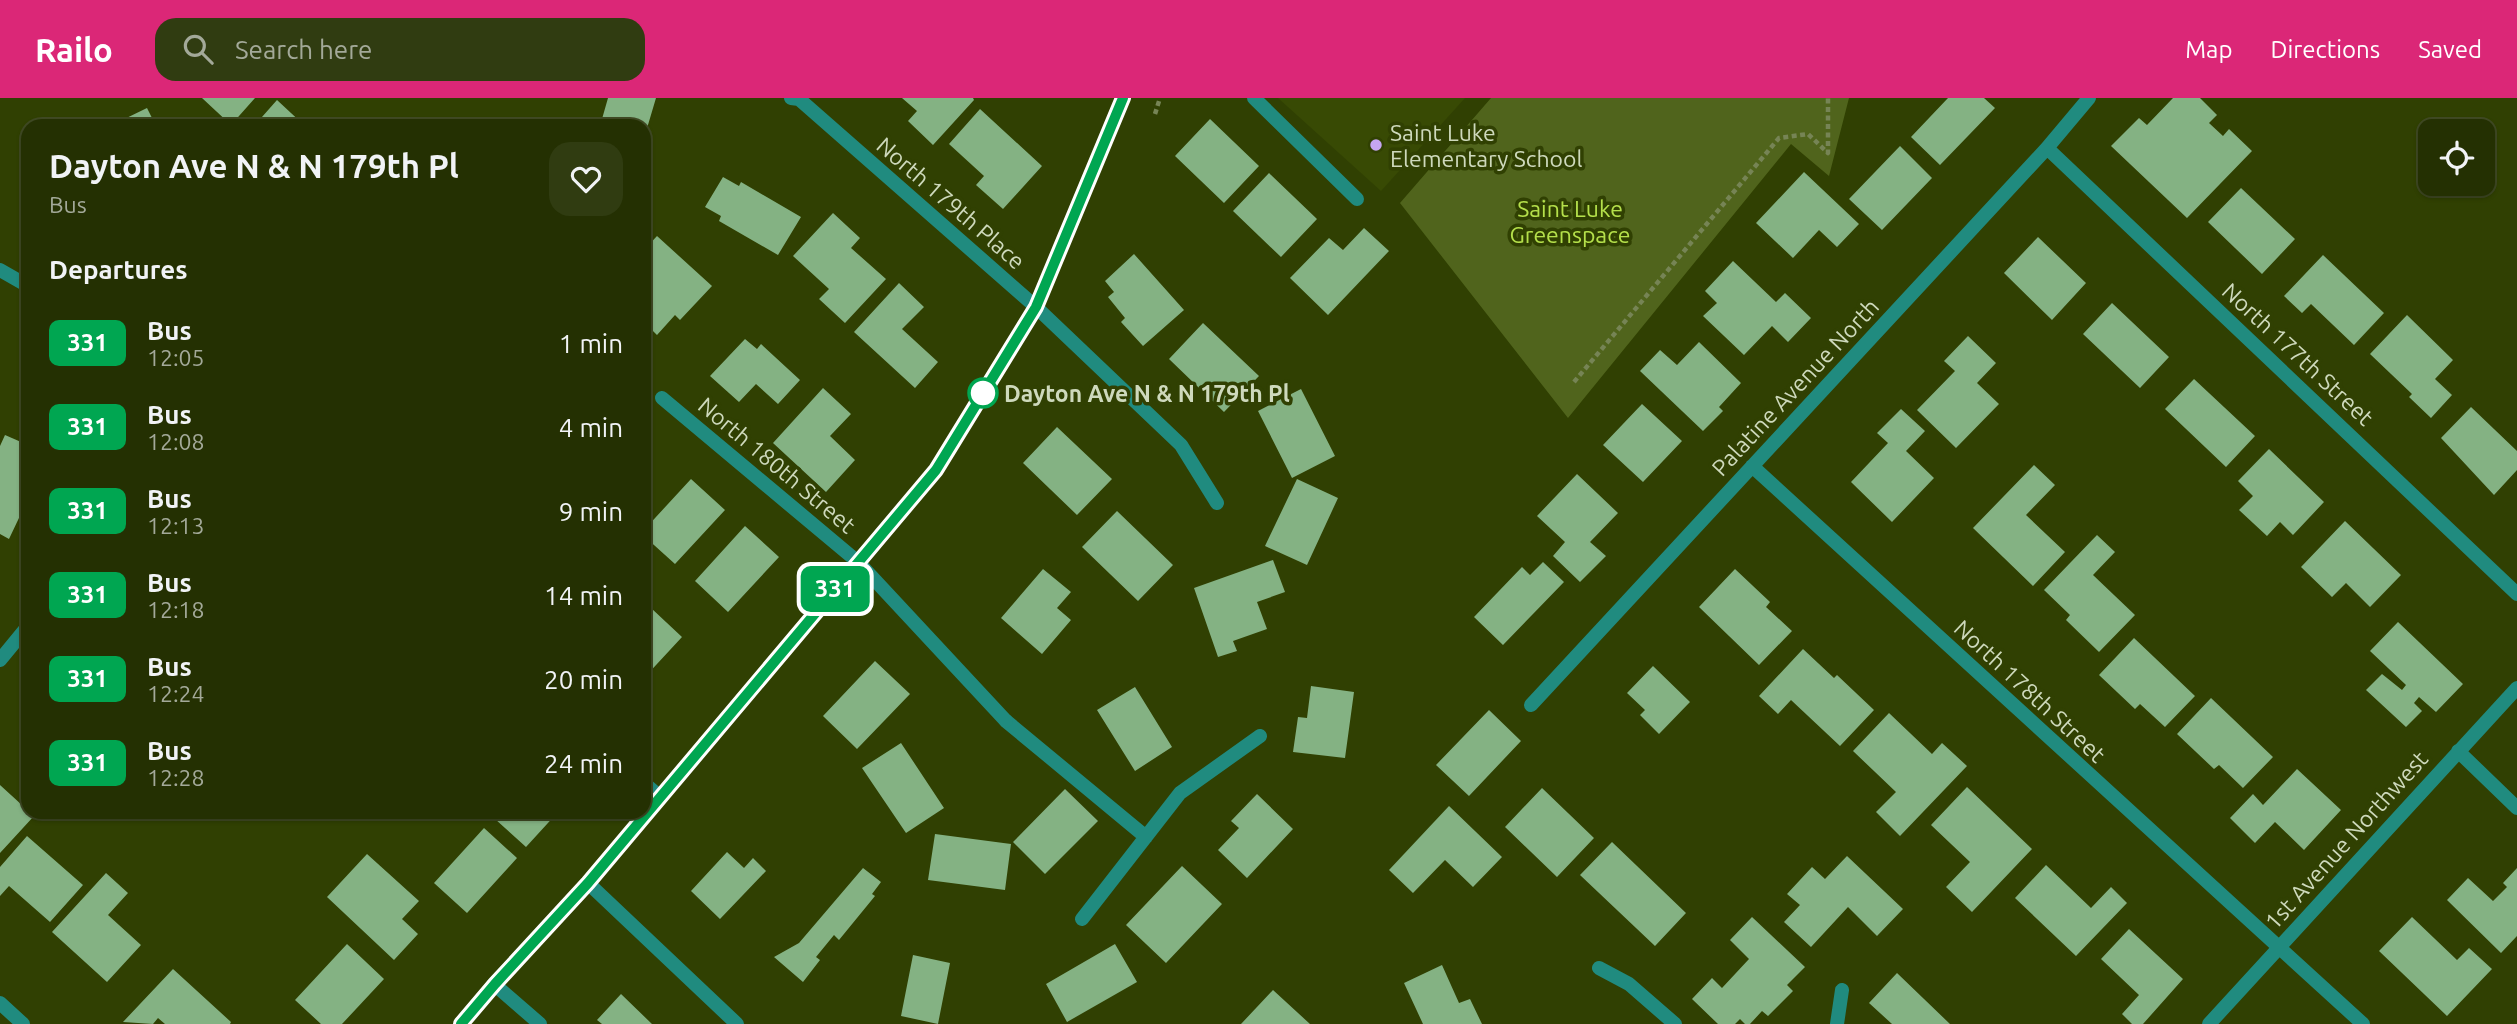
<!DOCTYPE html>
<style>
body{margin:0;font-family:Ubuntu,sans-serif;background:#303c11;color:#f1f3f6;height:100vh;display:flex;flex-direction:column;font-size:26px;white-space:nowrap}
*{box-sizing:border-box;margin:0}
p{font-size:23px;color:#a3a999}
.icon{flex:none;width:38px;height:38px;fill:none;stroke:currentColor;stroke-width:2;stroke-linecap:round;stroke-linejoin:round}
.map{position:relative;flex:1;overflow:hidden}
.side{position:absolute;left:21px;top:21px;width:630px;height:700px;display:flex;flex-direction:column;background:#243002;border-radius:21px;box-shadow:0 2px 5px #0004,0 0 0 2px #414b24}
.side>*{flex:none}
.badge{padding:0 14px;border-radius:10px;font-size:24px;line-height:46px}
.controls{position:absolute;left:2418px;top:21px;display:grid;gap:14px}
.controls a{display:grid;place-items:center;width:77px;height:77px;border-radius:14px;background:#243002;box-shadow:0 2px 5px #0004,0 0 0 2px #414b24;font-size:35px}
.map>.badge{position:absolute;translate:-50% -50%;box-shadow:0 0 0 4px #fff}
h2{padding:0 28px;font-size:26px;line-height:63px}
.round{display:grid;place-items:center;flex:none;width:74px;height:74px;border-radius:21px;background:#303c11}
.summary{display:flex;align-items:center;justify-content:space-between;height:119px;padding:0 28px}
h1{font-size:33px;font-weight:600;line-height:52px}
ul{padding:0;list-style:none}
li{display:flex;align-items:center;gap:21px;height:84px;padding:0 28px}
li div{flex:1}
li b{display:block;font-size:26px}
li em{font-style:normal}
li .badge{min-width:77px;font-weight:700;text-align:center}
header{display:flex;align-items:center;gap:42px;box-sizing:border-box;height:98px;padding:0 35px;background:#db2777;color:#fff}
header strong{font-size:33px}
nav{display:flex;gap:38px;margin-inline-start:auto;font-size:24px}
.search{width:490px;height:63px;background:#303c11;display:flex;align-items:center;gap:18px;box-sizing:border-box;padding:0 24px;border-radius:21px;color:#a3a999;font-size:26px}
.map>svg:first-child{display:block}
.built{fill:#384a04}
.green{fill:#50641c}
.building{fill:#84b283}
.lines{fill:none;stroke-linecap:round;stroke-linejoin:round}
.path{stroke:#768455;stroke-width:4.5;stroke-dasharray:5 3.5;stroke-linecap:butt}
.service{stroke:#208b7f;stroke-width:14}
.minor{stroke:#208b7f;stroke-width:14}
.tertiary{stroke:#208b7f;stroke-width:14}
.line-casing{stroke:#fff;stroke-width:16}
.line{stroke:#00a651;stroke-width:10}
.poi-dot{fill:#c6a6f0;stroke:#304002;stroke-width:2.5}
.stop-dot{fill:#fff;stroke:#00a651;stroke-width:3.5}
.labels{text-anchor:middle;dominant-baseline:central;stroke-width:7;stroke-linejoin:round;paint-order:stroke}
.poi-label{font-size:23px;fill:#ced9bc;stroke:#304002;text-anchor:start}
.street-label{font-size:23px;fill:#ced9bc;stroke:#304002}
.park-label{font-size:23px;fill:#b5e04b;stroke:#304002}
.stop-label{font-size:23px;font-weight:bold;fill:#ced9bc;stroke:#304002;text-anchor:start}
</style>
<header>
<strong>Railo</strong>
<div class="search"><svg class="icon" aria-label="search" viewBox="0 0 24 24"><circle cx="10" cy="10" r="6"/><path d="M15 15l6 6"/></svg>Search here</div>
<nav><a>Map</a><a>Directions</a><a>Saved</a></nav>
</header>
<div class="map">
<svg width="2517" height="926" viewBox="0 0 2517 926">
<rect width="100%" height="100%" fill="#304002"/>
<path class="built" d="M1278,0H1465L1381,93Z"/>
<path class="green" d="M1491,0H1849L1829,78L1791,46L1568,320L1400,105Z"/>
<path class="building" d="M202,0H255L231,27Z
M608,0H656L645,37L644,28H600Z
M902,0H973L974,2L933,47L908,23L917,13Z
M1948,0H1984L1995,10L1940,67L1911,39Z
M2173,0H2200L2217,17L2209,25L2223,38L2229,31L2252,53L2187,120L2111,48L2139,20L2147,27Z
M277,2L305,28H254Z
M147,10L156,28H110Z
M980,11L1042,68L1003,111L976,87L984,78L949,46Z
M1210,21L1259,68L1224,105L1175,58Z
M1900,48L1932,80L1882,132L1849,101Z
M1804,74L1859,126L1837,149L1819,132L1793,160L1756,125Z
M1269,75L1317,121L1281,159L1233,113Z
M723,79L739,88L741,84L801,119L778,157L719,123L721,118L705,109Z
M2241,90L2295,141L2262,176L2208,124Z
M833,115L860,140L851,150L886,181L845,225L819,201L829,191L793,158Z
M1364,130L1389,153L1328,217L1290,180L1329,140L1343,152Z
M657,138L712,188L680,222L675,217L657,237L644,224V152Z
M2038,139L2086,185L2052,222L2004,175Z
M1134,156L1184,212L1143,248L1121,224L1125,220L1108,199L1114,194L1105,183Z
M2323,157L2384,215L2354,247L2311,206L2302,215L2284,198Z
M1733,163L1776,204L1785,195L1811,220L1788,244L1772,228L1744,257L1703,218L1717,205L1705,193Z
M899,185L924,209L902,231L938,264L915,290L854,234Z
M2112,205L2169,259L2140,290L2083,236Z
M2407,217L2453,262L2435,281L2452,297L2431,320L2409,299L2412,296L2370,256Z
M1203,225L1259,278L1224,314L1169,261Z
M1968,238L1996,265L1977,285L1999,306L1956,350L1917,312L1955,273L1944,263Z
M745,241L757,251L761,246L800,282L778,306L756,286L739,304L710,278Z
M1699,244L1741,285L1719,309L1723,313L1703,333L1640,273L1660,252L1677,267Z
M2194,281L2255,338L2226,369L2165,311Z
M823,290L851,316L830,338L855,362L826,394L773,345Z
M1301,291L1335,358L1292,380L1258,313Z
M1642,306L1682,343L1643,384L1603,347Z
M2471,309L2517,353V372L2494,397L2441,340Z
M1901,311L1925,333L1906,353L1934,380L1892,424L1851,384L1888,345L1877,335Z
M1057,329L1112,381L1077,417L1023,365Z
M5,337L28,347V401L9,441L0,436V348Z
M2269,351L2324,404L2293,437L2280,424L2267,438L2239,412L2253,398L2238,383Z
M2034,367L2055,387L2026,417L2065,454L2033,488L1973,430Z
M1577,376L1618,415L1590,444L1606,458L1580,484L1553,458L1565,444L1537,418Z
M691,381L725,412L675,466L644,438V432Z
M1297,381L1338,400L1307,467L1265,448Z
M1117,413L1173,467L1138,503L1082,449Z
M2345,423L2401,477L2370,509L2346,485L2332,499L2301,469Z
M745,428L779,459L728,514L695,483Z
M2097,437L2115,454L2093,477L2135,517L2099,554L2066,522L2070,517L2044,492Z
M1273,462L1285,494L1257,504L1267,531L1233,543L1237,553L1218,559L1194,490Z
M1543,464L1564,484L1503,547L1474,519L1522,469L1530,477Z
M1043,471L1071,494L1057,510L1071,522L1042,556L1001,520Z
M1735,471L1770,504L1766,509L1792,533L1759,567L1699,509Z
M651,510L682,539L644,580V518Z
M2398,524L2463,586L2436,614L2419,599L2414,605L2422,613L2406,629L2366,592L2382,576L2402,592L2406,587L2370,553Z
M2134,540L2195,598L2165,629L2140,606L2135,611L2099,577Z
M1803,551L1834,580L1837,577L1874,612L1840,648L1791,602L1778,616L1759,598Z
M875,563L910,596L857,651L823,618Z
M1653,568L1690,604L1659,636L1640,617L1645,612L1627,595Z
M1311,588L1354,594L1345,660L1293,654L1298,619L1307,620Z
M1135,589L1172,649L1135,673L1097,612Z
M2211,600L2273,659L2243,690L2219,667L2214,671L2177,636Z
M1489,612L1521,643L1469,698L1436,667Z
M1889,615L1932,656L1942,645L1967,668L1900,738L1876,714L1896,694L1853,653Z
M901,645L944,710L906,735L862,670Z
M2297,671L2341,712L2304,752L2275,724L2255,745L2230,720L2253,696L2263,707Z
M0,687L34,718L0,755Z
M1967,689L2032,751L1972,814L1946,789L1970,764L1931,727Z
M1542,690L1594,740L1557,779L1505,729Z
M1065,691L1098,723L1045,776L1013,744Z
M1257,696L1293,731L1247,780L1218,752L1239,730L1231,723Z
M1449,708L1502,759L1473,789L1445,762L1413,795L1389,772Z
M501,714H558L526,749L495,721Z
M484,730L517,760L467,815L434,785Z
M935,736L1011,746L1005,792L928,782Z
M27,738L83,787L50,824L9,788L0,798V769Z
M1612,744L1686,815L1655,848L1580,777Z
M727,754L744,770L753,760L766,773L720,821L691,793Z
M367,756L419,803L402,821L418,836L394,862L327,799Z
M1847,758L1903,811L1877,838L1848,809L1811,849L1784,824L1800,807L1787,796L1812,769L1825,781Z
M2046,767L2091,810L2111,789L2127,805L2076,858L2015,800Z
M1182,768L1222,806L1166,865L1126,827Z
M863,770L881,784L872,796L875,798L839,842L834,837L816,859L820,862L803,884L774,859L799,845Z
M2517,770V838L2501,855L2447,802L2468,780L2493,803L2507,789L2503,785Z
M106,775L128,795L108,817L141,847L107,884L52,834Z
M1752,819L1805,869L1787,887L1793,893L1768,918L1762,913L1750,926H1745L1740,921L1735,926H1718L1692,901L1712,880L1722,890L1749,861L1730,842Z
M2412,819L2457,862L2469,850L2492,871L2447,918L2379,853Z
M2129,831L2183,881L2143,926H2132L2122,916L2139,897L2101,861Z
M347,846L384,881L342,926H321L295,902Z
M1115,846L1137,884L1067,924L1046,886Z
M913,857L950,865L938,926L901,918Z
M1442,867L1459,905L1470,901L1482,926H1423L1404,885Z
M173,871L231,924L230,926H165L158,920L153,926L123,924Z
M1897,875L1950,926H1892L1869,905Z
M1273,892L1310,926H1241Z
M621,896L652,926H602L597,922Z"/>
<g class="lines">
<path class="path" d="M1155,16L1160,0
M1574,284L1779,40L1808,36L1828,55V0"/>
<path class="service" d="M1006,623L1146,739
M1082,821L1180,695L1260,638
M1837,926L1842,892"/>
<path class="minor" d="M791,0L799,1L1036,209L1181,347L1217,405
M1254,0L1357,101
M2047,50L2517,496
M0,172L28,188
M662,300L858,464L1006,623
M1752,368L2363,926
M0,562L28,528
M1531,607L2047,50L2089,0
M2458,653L2517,710
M644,685L659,698
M588,785L737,926
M1599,870L1629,886L1675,926
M494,886L540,926
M0,905L23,926
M2209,926L2517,590"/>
<path class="tertiary" d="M461,926L494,886L588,785L936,372L1036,209L1123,0"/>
</g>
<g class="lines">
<defs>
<path id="line" d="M461,926L495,886L588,785L936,372L1036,209L1123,0"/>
</defs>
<use href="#line" class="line-casing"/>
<use href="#line" class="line"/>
</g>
<circle class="poi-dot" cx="1376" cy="47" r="7"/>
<circle class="stop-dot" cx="983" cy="295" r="14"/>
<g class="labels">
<g class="poi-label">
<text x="1390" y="34">Saint Luke<tspan x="1390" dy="26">Elementary School</tspan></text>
</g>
<g class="street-label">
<text transform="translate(951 105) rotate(41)">North 179th Place</text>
<text transform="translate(2298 256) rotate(43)">North 177th Street</text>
<text transform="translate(1795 289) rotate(-47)">Palatine Avenue North</text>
<text transform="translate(777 367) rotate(40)">North 180th Street</text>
<text transform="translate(2030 593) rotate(43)">North 178th Street</text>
<text transform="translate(2346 742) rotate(-48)">1st Avenue Northwest</text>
</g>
<g class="park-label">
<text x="1570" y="110">Saint Luke<tspan x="1570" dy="26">Greenspace</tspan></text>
</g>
<g class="stop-label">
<text x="1004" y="295">Dayton Ave N &amp; N 179th Pl</text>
</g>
</g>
</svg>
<div class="controls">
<a><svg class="icon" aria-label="locate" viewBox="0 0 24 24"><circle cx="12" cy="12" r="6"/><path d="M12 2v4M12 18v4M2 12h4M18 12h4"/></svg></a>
</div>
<b class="badge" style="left:835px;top:491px;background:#00a651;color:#fff">331</b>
<section class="side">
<div class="summary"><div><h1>Dayton Ave N &amp; N 179th Pl</h1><p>Bus</p></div><a class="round"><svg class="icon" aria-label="heart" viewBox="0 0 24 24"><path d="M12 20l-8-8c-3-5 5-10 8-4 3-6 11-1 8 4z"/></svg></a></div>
<h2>Departures</h2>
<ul>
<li><span class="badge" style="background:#00a651;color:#fff">331</span><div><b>Bus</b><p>12:05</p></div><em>1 min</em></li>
<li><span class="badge" style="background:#00a651;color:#fff">331</span><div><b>Bus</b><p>12:08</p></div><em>4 min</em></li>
<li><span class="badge" style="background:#00a651;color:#fff">331</span><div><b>Bus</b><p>12:13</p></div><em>9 min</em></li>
<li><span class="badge" style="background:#00a651;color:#fff">331</span><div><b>Bus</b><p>12:18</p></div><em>14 min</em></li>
<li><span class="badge" style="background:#00a651;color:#fff">331</span><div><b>Bus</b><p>12:24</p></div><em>20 min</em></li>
<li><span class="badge" style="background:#00a651;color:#fff">331</span><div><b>Bus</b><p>12:28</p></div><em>24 min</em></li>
</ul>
</section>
</div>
